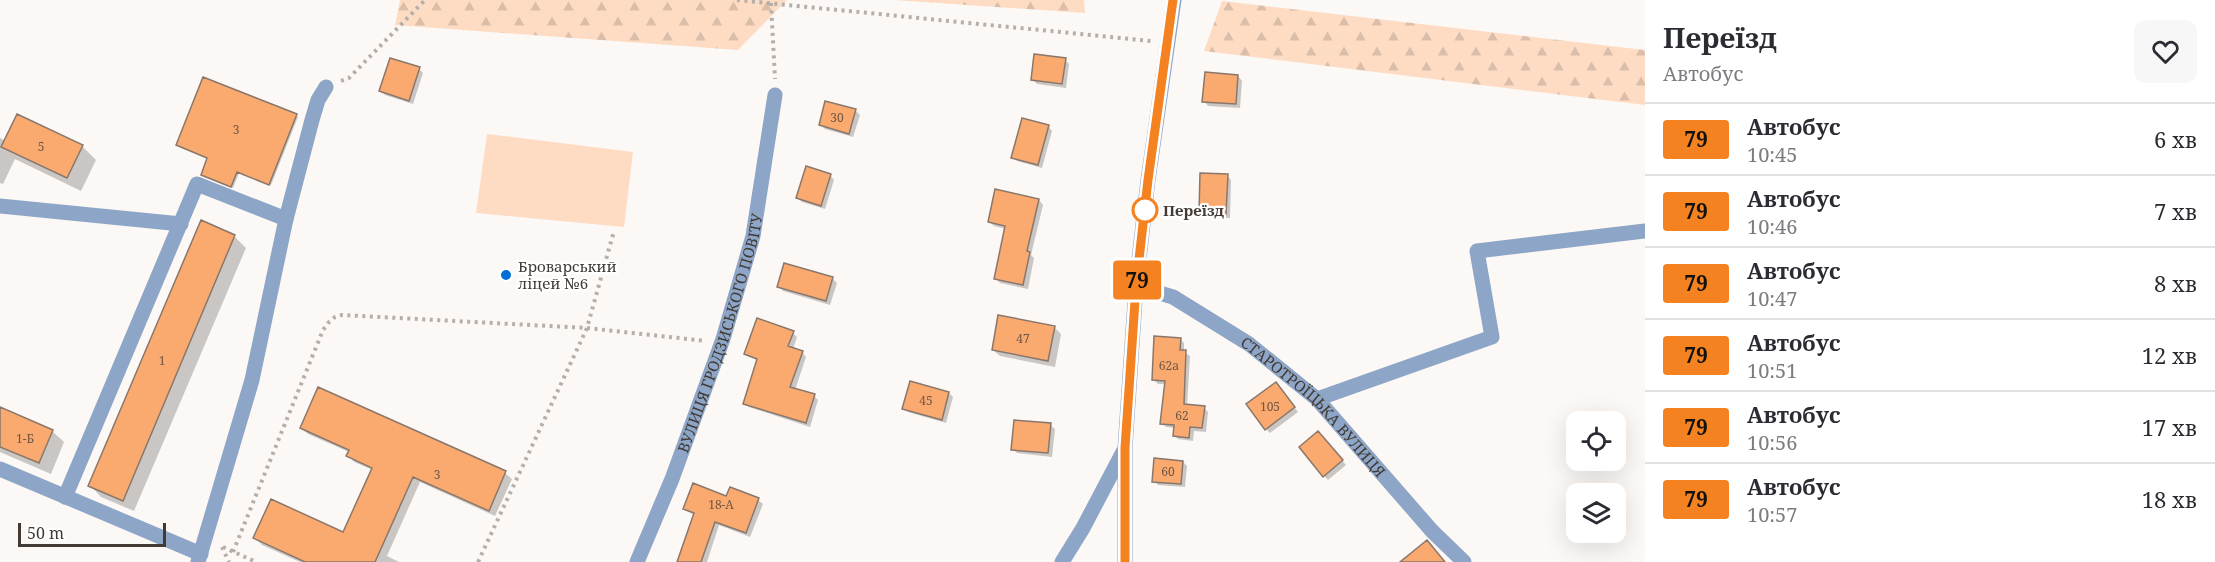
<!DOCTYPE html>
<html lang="uk">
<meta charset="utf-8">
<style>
body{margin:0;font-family:"Noto Serif",serif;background:#f7f7f7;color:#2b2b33;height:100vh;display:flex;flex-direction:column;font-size:22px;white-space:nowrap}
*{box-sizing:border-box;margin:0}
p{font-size:20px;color:#7c7c81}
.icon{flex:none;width:33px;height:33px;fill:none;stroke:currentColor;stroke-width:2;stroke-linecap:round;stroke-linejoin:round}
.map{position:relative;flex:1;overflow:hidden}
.details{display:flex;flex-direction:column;background:#fff;width:570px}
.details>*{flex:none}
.badge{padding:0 12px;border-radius:4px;font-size:21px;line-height:39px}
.buttons{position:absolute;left:1566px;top:411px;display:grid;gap:12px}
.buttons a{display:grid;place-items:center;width:60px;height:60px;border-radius:12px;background:#fff;box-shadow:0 6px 24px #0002;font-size:30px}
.scale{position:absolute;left:18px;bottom:15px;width:148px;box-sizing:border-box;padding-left:6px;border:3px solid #423a34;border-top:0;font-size:16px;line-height:21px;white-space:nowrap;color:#423a34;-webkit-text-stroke:4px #fff;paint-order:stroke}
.map>.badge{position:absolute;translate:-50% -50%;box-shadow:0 0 0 3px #fff}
.round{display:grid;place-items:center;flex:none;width:63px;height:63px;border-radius:12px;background:#f7f7f7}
.head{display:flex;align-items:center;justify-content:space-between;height:102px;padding:0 18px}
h1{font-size:28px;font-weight:700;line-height:45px}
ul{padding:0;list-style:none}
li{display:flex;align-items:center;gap:18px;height:72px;padding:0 18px;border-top:2px solid #e1e1e2}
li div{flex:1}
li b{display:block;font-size:22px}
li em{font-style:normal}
li .badge{min-width:66px;font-weight:700;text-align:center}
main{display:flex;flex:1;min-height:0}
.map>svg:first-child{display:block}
.forest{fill:url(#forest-firs)}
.garden{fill:#fedcc4}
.shadow{fill:#0003}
.building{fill:#fbaa6f;stroke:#8a776b;stroke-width:1.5}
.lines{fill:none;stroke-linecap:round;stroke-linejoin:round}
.path{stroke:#b5afab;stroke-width:4;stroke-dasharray:3 4.5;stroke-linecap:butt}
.minor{stroke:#8da5c6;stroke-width:15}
.line-casing{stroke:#fff;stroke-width:14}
.line{stroke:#f58220;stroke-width:9}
.stop-dot{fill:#fff;stroke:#f58220;stroke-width:3}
.poi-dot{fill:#036ed6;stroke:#fff;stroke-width:2}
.labels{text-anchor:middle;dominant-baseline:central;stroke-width:4.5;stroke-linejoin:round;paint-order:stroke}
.number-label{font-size:12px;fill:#705643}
.stop-label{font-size:15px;font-weight:bold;fill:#423a34;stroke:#fff;text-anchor:start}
.poi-label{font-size:15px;fill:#423a34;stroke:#fff;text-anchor:start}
.street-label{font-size:15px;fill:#423a34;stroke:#fff}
</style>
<main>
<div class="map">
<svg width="1645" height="562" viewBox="0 0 1645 562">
<defs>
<pattern id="forest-firs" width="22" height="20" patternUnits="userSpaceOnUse" patternTransform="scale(1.5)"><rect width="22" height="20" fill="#fedcc4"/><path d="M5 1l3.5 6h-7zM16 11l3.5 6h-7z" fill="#dbbea9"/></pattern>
</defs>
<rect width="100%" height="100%" fill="#fcf8f5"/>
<path class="forest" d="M400,0H787L738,50L395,25Z
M894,0H1084L1085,13Z
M1222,1L1645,50V105L1204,51Z"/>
<path class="garden" d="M487,134L633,152L624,227L476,213Z"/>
<path class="shadow" d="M1065,60L1069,64L1066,88L1037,84L1033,80Z
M419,69L423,73L413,104L385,95L380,91Z
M1238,76L1242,81L1240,108L1208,106L1204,101Z
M855,110L860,115L853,137L825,129L820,125Z
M296,115L298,117L271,185L239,173L233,188L204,176L209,158L178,145Z
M1048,126L1052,131L1042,168L1017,161L1013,157Z
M0,138L6,141L82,146L96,160L81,191L15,159L3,184L0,183Z
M830,175L834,180L825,209L802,202L798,198Z
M1227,175L1231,180L1230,218L1204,217L1200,212Z
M1039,200L1043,205L1031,255L1034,258L1028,289L1000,283L996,279L1006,229L994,226L989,222Z
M234,236L246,248L134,511L101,497L90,485Z
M832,278L837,283L830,305L783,291L779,286Z
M1054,327L1061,334L1055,367L1000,356L993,350Z
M793,333L797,337L793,349L802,352L806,357L795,390L814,396L818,400L810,427L749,407L745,403L758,361L745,353Z
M1180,339L1184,343V352L1190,356L1187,406L1204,408L1208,412L1206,432L1194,431L1193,441L1178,439L1174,435L1175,428L1166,427L1162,423L1166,384H1158L1154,380Z
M1280,388L1298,412L1270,433L1266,429Z
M319,389L505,473L512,479L495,516L420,482L387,556L399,562H300L262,545L255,538L344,534L373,470L354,462L348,455L349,452L308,434L301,428Z
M949,393L953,397L946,423L908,412L904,408Z
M0,409L52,431L64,442L51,474L0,452Z
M1050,425L1055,429L1052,457L1017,453L1013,449Z
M1322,437L1346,465L1328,480L1324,476Z
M1183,462L1187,466L1185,487L1158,485L1154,481Z
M727,497L758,500L763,504L750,537L719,525L707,562H679L694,515L684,509Z"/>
<path class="building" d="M1034,54L1066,58L1062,84L1031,80Z
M390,58L420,67L409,101L379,91Z
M1205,72L1238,75L1236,104L1202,102Z
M203,77L297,114L269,185L237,172L231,187L201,175L207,158L176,145Z
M825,101L856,109L849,134L819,125Z
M17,114L83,145L67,178L1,147Z
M1022,118L1049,125L1038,165L1011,158Z
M806,166L831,174L821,206L796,198Z
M1200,173L1228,174L1226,214L1199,213Z
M995,189L1039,199L1027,251L1030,252L1023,285L994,279L1005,226L988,222Z
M201,220L235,235L123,501L88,486Z
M784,263L833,277L826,301L777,287Z
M998,315L1055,326L1048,361L992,350Z
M757,318L794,331L788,346L803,351L790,387L815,394L806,423L743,404L757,359L744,354Z
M1154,336L1181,338L1180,350H1186L1184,404L1205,406L1202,428L1190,427L1189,438L1173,436L1174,425L1160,424L1165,381L1152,380Z
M910,381L949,392L942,420L902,409Z
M1276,382L1295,407L1265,430L1246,404Z
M318,387L506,471L489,511L413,477L375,562H305L253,538L271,499L343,532L372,468L346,456L349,450L300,428Z
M0,407L53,430L39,463L0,447Z
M1014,420L1051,423L1048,453L1011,450Z
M1318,431L1343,460L1323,477L1299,447Z
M1154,458L1183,461L1181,484L1152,482Z
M693,483L726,496L730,487L759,498L746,533L715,522L701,562H677L694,513L683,509Z
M1427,540L1445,562H1400Z"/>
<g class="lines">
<path class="path" d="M737,0L1151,41
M771,3L775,79
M341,81L349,78L425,0
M222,547L229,562
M223,547L256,562
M233,552L323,330L329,322L335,317L342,315L587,328L706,341
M478,562L587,328L614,231"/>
<g class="minor">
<path d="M0,206L181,224"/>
<path id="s1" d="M1136,286L1173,297L1249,344L1317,399L1432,531L1464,562"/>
<path d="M1317,399L1492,337L1477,251L1645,231"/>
<path d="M0,469L201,554"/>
<path d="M65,497L197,184L286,219"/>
<path d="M198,562L252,380L286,219L312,120L318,100L326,87"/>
<path id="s2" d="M637,562L672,479L723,339L753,236L775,95"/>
<path d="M1062,562L1083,528L1123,452"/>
<path d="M1125,562V448L1136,286L1148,180L1174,0"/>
</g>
</g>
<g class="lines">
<defs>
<path id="line" d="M1125,562V448L1136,286L1148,180L1173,0"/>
</defs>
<use href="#line" class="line-casing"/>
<use href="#line" class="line"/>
</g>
<circle class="stop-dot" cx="1145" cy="210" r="12"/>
<circle class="poi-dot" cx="506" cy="275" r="6"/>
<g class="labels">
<g class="number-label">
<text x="837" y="117">30</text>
<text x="236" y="129">3</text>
<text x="41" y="146">5</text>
<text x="1023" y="338">47</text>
<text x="162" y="360">1</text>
<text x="1169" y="365">62а</text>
<text x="926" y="400">45</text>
<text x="1270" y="406">105</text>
<text x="1182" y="415">62</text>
<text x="25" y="438">1-Б</text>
<text x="1168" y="471">60</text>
<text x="437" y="474">3</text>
<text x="721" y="504">18-А</text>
</g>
<g class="stop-label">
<text x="1163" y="210">Переїзд</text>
</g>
<g class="poi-label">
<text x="518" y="266">Броварський<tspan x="518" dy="17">ліцей №6</tspan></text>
</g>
<g class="street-label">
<text stroke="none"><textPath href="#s2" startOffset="244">ВУЛИЦЯ ГРОДЗИСЬКОГО ПОВІТУ</textPath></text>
<text stroke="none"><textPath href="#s1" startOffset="218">СТАРОТРОЇЦЬКА ВУЛИЦЯ</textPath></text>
</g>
</g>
</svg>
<div class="buttons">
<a><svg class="icon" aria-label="locate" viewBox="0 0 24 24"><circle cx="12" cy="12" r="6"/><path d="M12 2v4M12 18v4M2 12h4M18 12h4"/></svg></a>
<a><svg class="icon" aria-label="layers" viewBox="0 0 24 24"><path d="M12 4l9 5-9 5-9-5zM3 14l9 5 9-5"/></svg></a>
</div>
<div class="scale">50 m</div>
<b class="badge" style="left:1137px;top:280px;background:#f58220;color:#111">79</b>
</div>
<section class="details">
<div class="head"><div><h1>Переїзд</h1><p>Автобус</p></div><a class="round"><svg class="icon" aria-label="heart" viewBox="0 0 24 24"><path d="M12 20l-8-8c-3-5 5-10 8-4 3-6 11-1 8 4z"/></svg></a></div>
<ul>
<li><span class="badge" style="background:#f58220;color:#111">79</span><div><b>Автобус</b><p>10:45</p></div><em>6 хв</em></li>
<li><span class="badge" style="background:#f58220;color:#111">79</span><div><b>Автобус</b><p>10:46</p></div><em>7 хв</em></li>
<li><span class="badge" style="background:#f58220;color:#111">79</span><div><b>Автобус</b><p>10:47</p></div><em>8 хв</em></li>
<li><span class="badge" style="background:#f58220;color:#111">79</span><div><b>Автобус</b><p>10:51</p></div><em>12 хв</em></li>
<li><span class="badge" style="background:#f58220;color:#111">79</span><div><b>Автобус</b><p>10:56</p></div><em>17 хв</em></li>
<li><span class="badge" style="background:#f58220;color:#111">79</span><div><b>Автобус</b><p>10:57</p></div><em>18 хв</em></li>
</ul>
</section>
</main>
